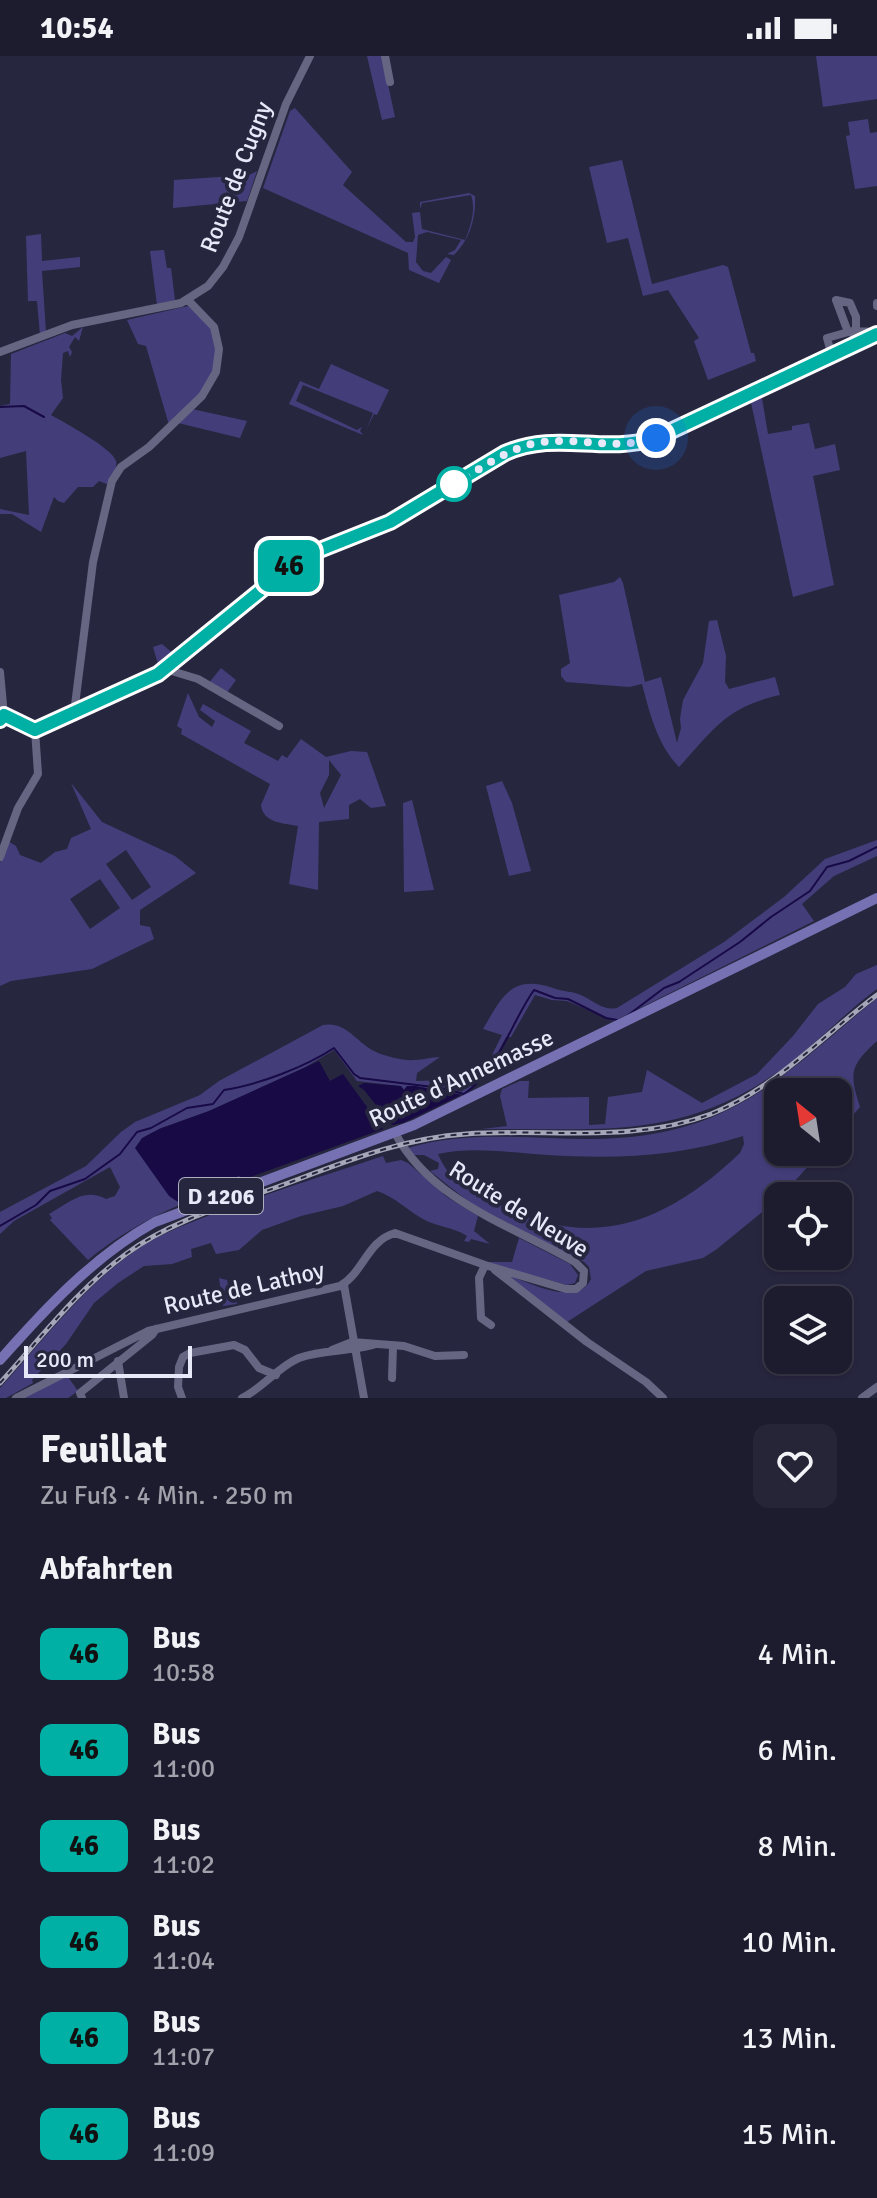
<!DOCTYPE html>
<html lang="de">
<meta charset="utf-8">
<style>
body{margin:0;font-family:Signika,sans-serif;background:#252537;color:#f1f3f6;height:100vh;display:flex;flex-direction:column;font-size:30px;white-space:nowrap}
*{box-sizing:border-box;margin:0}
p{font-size:26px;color:#a0a1aa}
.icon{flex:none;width:44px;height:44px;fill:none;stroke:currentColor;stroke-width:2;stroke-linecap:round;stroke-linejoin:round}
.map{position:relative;height:1342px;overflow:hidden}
.drawer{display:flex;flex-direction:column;background:#1d1c2f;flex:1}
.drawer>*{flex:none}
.badge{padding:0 16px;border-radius:12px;font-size:28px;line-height:52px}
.needle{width:52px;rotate:330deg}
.fabs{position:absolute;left:764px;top:1022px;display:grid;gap:16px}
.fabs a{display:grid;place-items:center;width:88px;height:88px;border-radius:16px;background:#1d1c2f;box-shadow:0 2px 6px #0004,0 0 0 2px #3b3a4b;font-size:40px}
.scale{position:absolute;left:24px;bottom:20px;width:168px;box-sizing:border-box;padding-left:8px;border:4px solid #e7e8f8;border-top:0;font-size:22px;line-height:28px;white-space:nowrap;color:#e7e8f8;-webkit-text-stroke:6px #27263f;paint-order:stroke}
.you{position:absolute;width:40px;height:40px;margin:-20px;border:6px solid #fff;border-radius:50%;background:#1a73e8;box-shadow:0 0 0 12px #1a73e833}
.map>.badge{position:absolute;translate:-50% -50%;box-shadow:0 0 0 4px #fff}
h2{padding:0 40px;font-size:30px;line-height:72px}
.round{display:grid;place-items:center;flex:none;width:84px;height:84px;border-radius:16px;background:#252537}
.summary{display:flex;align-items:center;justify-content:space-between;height:136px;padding:0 40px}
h1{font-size:38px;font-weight:700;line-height:60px}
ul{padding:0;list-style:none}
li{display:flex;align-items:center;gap:24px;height:96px;padding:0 40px}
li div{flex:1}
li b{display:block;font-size:30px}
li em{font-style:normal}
li .badge{min-width:88px;font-weight:700;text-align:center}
.status{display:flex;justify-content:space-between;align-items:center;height:56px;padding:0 40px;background:#1d1c2f;direction:ltr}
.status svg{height:22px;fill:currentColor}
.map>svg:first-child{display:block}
.green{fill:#433e7a;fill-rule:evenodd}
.water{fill:#180a45}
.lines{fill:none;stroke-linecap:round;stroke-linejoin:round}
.stream{stroke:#180a45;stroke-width:2}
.minor{stroke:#666683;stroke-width:8}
.major{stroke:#7571b2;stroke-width:10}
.rail-casing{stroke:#a6a6b9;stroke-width:5}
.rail{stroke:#27263f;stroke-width:2;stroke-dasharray:6;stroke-linecap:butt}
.line-casing{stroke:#fff;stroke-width:18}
.line{stroke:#00b0a4;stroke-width:12}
.walk{stroke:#e7e8f8;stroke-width:8;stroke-dasharray:0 14.4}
.stop-dot{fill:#fff;stroke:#00b0a4;stroke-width:4}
.labels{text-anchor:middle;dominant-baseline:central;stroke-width:8;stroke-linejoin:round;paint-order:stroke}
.shield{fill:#27263f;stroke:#adaec0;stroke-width:2}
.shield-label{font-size:22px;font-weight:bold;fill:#e7e8f8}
.street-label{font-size:24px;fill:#e7e8f8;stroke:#27263f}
</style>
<div class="status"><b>10:54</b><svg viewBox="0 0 49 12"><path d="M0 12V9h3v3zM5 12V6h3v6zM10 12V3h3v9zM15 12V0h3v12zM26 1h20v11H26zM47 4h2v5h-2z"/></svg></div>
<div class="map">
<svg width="877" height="1342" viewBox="0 0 877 1342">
<rect width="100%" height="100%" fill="#27263f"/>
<path class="green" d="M367,0H382L395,61L382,64Z
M816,0H877V43L823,51Z
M295,52L352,116L343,129L406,186H413L415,181L412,157L420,156L422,173L465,184C471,170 476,153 471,139L422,147L420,153V146L469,137L475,140C476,162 470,183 454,199L447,198L455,194L461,184L427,176L418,179L416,206L423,215L431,217L446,201L451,204L439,227L409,214L408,197L263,132L290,55Z
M868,63L870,77L877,76V130L855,133L846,80L850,79L848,66Z
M622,104L652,228L723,209L728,211L751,297H754L756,305L708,324L694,285L699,282L668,234L643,240L628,182L607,187L589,111Z
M257,115L247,145L173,152L174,124L249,119Z
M41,178L42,205L80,201V211L42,215L46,276L40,279L37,245H28L26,180Z
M164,194L167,212H171L175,244L157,249L150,195Z
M188,250C216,261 224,303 209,327C200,343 181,356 169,369L146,290L138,288L127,264Z
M83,271L79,285L75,281L69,291L72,296L70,301L68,295L63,297L61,324L63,342L51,359C65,367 112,392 116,405C118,411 111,423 109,429L99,425L93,431H78L64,447L58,445L54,441L41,476L12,458H0V453L29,459L26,395L0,402V350L10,348L11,298L65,277L72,280Z
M331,308L389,334L377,359L374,358L367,372L373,357L303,329L296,345L357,374L362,371L360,375L363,379L289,348L300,325L319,333Z
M761,336L768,378L792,374V370L809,367L815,393L835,388L840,414L813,420L834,529L793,541L750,342Z
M192,353L247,365L240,382L178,367Z
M620,521L623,527L645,626L661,621L677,687L681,672L680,663L683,644L703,607L709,565L717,564L726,600L725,626L729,633L775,621L780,639C726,651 714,673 679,711C657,688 650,658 642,628L629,631L566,626L561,620V613L570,607L559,539L614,526Z
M162,588L176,600L166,609L158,608L153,591Z
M221,612L236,624L226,638L208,628Z
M188,637L199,661L212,671L215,665L200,654L203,648L251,675L244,687L278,705L282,699L287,702L301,683L326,701L351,695L367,696L386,750L371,752L360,743L349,749V763L319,766L318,834L289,828L298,770C283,767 263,767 261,749L270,728L181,678L182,673L177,670ZM329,704L341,719L324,752L320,737L329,719Z
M502,725L512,747L531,815L509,820L486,730Z
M71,727L102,766L175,800L196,817L140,854V869L150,871L154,883L92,913L11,925L0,930V807L8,785L16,790L20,799L41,807L55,796L67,793L71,782L91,773ZM126,794L151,831L132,844L106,808ZM100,823L120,852L90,873L70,843Z
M412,744L434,834L404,836L403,747Z
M877,784V800L834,820L802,848L814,865L614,965L567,945L552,944L535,939L511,981H506L494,1004L480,1019L482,1023L465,1039L415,1030H407L404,1034L400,1030L357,1025L334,994L304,1012L209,1055L159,1073L196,1140L240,1119L242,1124C183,1147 138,1163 88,1204L50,1164L52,1162L49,1158C69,1147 84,1131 106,1143L115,1140L120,1131L110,1111L14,1165L0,1178V1156L86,1110L121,1076L135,1066L200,1039L219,1025L323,969C345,965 355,984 372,994C383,1000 402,1005 415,1004C424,1004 431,1001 440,1001L417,1017L416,1025L447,1024L464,1032L492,999L502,979L483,973C502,941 511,918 553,932C563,936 574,935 583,940C595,946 604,955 617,952L724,886L784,841L825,803Z
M877,909V933C847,955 822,982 793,1005C687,1086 606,1072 482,1073L507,1070L500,1040L502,1033L520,1025H529L528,1042L589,1041V1069L605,1068L608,1041L642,1036L647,1014L702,1047L757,1018L793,980L818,948L845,931L856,918Z
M877,942V985C850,1010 849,1016 860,1051L838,1076V1036H778V1096H821L783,1138L778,1140V1143L717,1193L703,1202L646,1215L567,1266L509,1222L510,1220C532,1228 578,1251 591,1223L589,1211L584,1206L474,1150L430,1115L438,1113L439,1107L424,1099H414L408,1092C465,1074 531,1083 590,1083C728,1083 779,1023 877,942ZM743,1080L744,1088L740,1097C664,1169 589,1198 491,1144C465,1130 450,1126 438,1098C474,1090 511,1097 548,1099C615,1103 678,1101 743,1080Z
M383,1100L386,1107L401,1104L408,1107L447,1141L478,1160L474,1175L490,1188L471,1183L469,1186L464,1185L467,1180C454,1171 437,1171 423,1163C407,1154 395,1141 377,1135L343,1150L301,1160L262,1174L239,1194L216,1198L211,1187L191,1193L192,1201L172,1208L144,1210L118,1227L94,1247L66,1288L32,1324L33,1327L6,1342H0V1332C43,1285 84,1229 138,1193C163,1176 192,1166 221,1155C274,1135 329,1118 383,1100Z
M519,1182L570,1208L578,1219L575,1227L567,1229L484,1206H512Z
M219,1222L227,1224L231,1244H236L237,1248L223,1250Z
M66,1318L78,1335L68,1342H22Z"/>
<path class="water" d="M319,1005L330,1025L343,1018L383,1073L242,1124L239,1120L178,1146L169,1140L135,1092L142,1082L159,1073L209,1055Z
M364,1027L401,1030L404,1034L407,1030H415L461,1039L403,1067L392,1069L364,1034L358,1030Z"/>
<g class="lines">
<path class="stream" d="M0,351L24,350L44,361
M627,960L664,932L679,926L740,886L771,861L810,835L827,811L849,805L877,791
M0,1170L36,1149L50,1135L85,1123L120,1098L137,1076L151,1072L187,1052L213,1048L224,1034C258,1029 305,1011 334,992L354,1018L360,1022L441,1032L464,1038C499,1014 510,968 534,934L555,942L568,943L606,962L617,964"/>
<path class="minor" d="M385,0L390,26
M877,247V250
M848,276L836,244L850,247L856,261V274
M855,289L853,275L877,276
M0,296L72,269L181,247L208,230L223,211L239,181L286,48L310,0
M832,300L827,282L852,275
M165,613L198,623L279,670
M0,616L4,659
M74,657L93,506L112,425L121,411L149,391L202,340L216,316L219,293L214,271L188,244
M1,658L35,674
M35,674L158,618L302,501L390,466L505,397L541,386L629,389L656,382L877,278
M0,801L18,752L38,718L35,674
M485,1209L479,1222L481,1262L491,1269
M495,1214L587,1286L646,1326L663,1342
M344,1229L364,1342
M332,1294L352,1286L404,1290L435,1300L464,1299
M118,1305L124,1342
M392,1322L393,1290
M16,1342L148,1275L340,1230C364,1216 367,1185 395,1177L485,1209L566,1233H576L583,1227L584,1215L575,1206C511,1169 432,1146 395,1077
M82,1342L80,1337L152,1279L156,1273
M182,1342L178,1331L179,1311L183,1301L190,1297L234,1289L245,1294L259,1312L276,1319
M242,1342C263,1332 279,1310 299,1302C323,1293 349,1296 373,1289
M862,1342L877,1331"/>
<path class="major" d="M0,1304C46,1252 94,1200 155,1166L414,1069L877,842"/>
<defs>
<path id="rail" d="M0,1327C40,1283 78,1233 126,1198C172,1164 228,1149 280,1130C340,1108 401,1082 466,1078C548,1072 631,1088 711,1058C776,1032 822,980 877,939"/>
</defs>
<use href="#rail" class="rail-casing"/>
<use href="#rail" class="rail"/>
</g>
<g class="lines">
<defs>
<path id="line" d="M0,664L4,659L35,674L158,618L302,501L390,466L505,397C558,374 602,399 656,382L877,278"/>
</defs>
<use href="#line" class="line-casing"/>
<use href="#line" class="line"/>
<path class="walk" d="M454,428C482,413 509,390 543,386C584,381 613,395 656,382"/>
</g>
<circle class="stop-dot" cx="454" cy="428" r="16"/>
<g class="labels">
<rect class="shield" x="179" y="1122" width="84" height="36" rx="6"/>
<g class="shield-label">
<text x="221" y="1140">D 1206</text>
</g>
<g class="street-label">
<text transform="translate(236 121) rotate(-69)">Route de Cugny</text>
<text transform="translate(461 1022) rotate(-25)">Route d'Annemasse</text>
<text transform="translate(519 1153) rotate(32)">Route de Neuve</text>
<text transform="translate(244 1232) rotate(-13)">Route de Lathoy</text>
</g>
</g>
</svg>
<div class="fabs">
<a><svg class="needle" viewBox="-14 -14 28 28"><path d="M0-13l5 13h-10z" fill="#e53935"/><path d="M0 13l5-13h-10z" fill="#a0a1aa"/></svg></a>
<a><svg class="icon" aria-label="locate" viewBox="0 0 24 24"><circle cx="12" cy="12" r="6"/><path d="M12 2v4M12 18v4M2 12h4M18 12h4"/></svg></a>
<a><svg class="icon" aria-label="layers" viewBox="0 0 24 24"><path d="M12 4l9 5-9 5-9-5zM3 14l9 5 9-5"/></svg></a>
</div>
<div class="scale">200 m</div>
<div class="you" style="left:656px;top:382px"></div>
<b class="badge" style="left:289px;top:510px;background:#00b0a4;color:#111">46</b>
</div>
<section class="drawer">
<div class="summary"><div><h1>Feuillat</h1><p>Zu Fuß · 4 Min. · 250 m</p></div><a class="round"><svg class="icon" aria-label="heart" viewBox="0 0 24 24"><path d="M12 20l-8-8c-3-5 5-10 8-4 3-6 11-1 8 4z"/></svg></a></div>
<h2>Abfahrten</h2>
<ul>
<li><span class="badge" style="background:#00b0a4;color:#111">46</span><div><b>Bus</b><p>10:58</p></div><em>4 Min.</em></li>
<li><span class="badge" style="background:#00b0a4;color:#111">46</span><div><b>Bus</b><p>11:00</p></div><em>6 Min.</em></li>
<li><span class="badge" style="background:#00b0a4;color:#111">46</span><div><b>Bus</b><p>11:02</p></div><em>8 Min.</em></li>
<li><span class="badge" style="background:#00b0a4;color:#111">46</span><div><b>Bus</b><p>11:04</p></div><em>10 Min.</em></li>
<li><span class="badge" style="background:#00b0a4;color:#111">46</span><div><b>Bus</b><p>11:07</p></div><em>13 Min.</em></li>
<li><span class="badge" style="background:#00b0a4;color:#111">46</span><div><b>Bus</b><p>11:09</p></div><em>15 Min.</em></li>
</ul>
</section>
